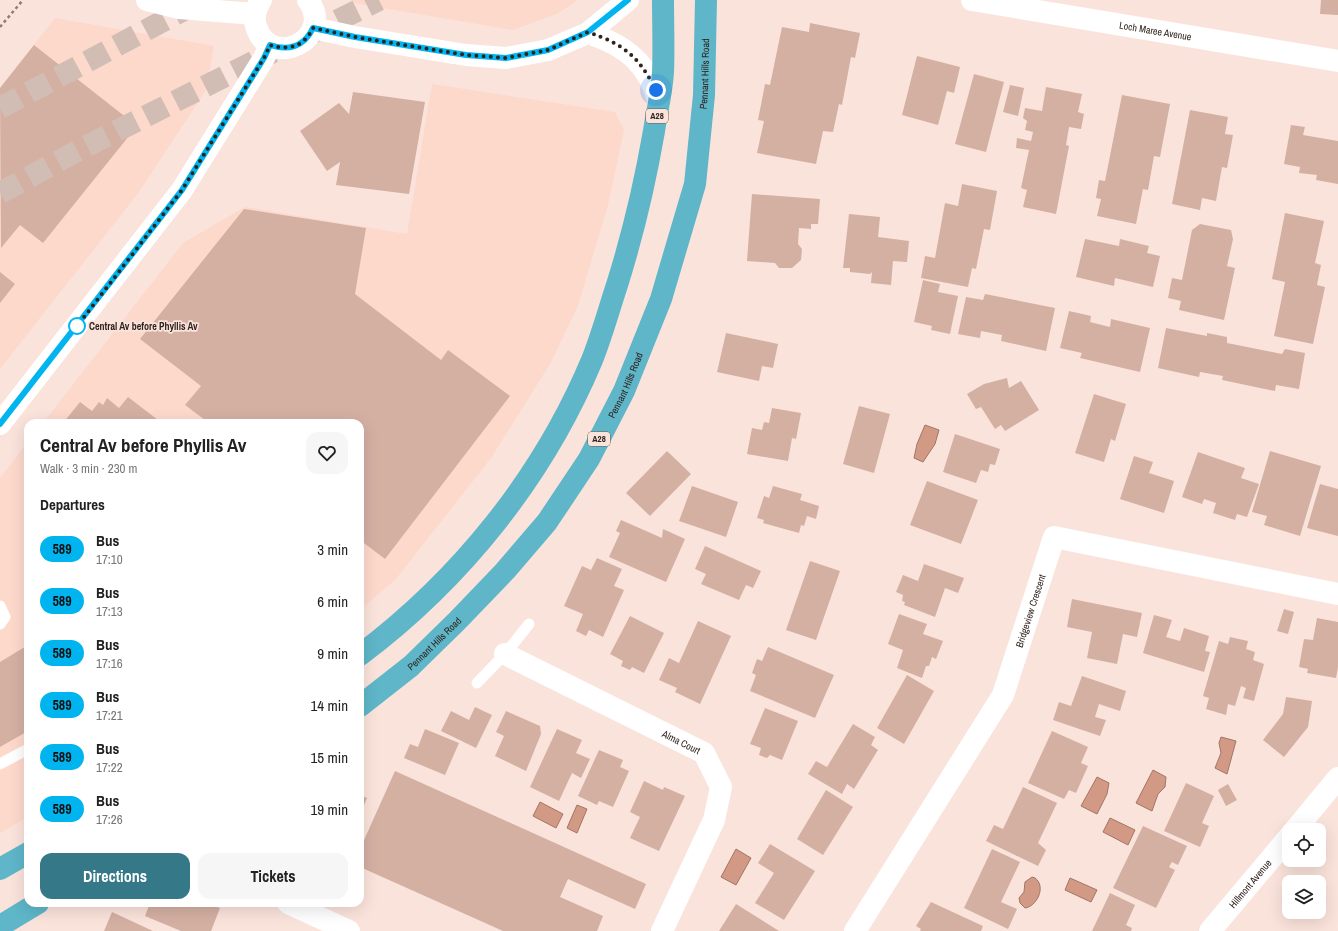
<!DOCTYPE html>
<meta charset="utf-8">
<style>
body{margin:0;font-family:"Archivo Narrow",sans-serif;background:#f6f6f6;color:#222;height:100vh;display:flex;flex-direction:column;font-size:15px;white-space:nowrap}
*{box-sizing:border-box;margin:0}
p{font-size:13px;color:#767676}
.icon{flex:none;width:22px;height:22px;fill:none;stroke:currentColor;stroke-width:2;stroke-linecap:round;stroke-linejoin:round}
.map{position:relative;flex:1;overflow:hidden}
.panel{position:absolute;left:24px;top:419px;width:340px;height:488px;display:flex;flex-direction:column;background:#fff;border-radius:12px;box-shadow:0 4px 16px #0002}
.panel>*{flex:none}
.badge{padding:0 8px;border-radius:13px;font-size:14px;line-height:26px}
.controls{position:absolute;left:1282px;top:823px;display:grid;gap:8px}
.controls a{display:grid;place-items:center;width:44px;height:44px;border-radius:8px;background:#fff;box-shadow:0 4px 16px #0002;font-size:20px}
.you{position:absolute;width:20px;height:20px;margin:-10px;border:3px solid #fff;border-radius:50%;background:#1a73e8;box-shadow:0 0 0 6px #1a73e833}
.map>.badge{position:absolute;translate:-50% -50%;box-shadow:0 0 0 2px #fff}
h2{padding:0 16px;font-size:15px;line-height:36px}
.round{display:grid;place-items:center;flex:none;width:42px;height:42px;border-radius:12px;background:#f6f6f6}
.overview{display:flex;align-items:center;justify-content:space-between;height:68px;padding:0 16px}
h1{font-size:19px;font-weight:800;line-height:30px}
.primary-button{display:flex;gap:8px;margin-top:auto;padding:8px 16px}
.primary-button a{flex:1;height:46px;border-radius:12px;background:#357988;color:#fff;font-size:16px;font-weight:800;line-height:46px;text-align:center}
.primary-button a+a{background:#f6f6f6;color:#222}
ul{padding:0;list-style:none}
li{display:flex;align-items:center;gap:12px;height:52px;padding:0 16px}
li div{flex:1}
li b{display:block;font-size:15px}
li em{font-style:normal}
li .badge{min-width:44px;font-weight:700;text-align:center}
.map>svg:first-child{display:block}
.built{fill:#fdd9cc}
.water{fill:#d29a85;stroke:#a17666}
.building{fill:#d4b0a3}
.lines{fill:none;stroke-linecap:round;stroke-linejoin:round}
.motorway-tunnel{stroke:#d2bdb5;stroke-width:22;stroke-dasharray:22 11;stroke-linecap:butt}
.path{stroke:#8d7c75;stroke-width:2.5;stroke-dasharray:3 3;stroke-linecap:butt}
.service{stroke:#fff;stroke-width:11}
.minor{stroke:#fff;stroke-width:22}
.trunk{stroke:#5eb6c8;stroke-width:22}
.line-casing{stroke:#fff;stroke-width:9}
.line{stroke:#00b5ef;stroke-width:6}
.walk{stroke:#30231e;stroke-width:4;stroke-dasharray:0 7.2}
.stop-dot{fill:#fff;stroke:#00b5ef;stroke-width:2}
.labels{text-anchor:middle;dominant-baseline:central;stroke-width:3.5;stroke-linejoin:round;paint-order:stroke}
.shield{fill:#fae3db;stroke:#6d5d57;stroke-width:1}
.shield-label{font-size:9px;font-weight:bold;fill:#30231e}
.street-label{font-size:10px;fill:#30231e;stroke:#fae3db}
.stop-label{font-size:10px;font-weight:bold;fill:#30231e;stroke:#fae3db;text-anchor:start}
</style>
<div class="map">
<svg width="1338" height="931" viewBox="0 0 1338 931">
<rect width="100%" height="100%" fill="#fae3db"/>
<path class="built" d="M351,0H578L557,14L513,30L353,3Z
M55,18L214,46L206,90L139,192L0,369V88Z
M432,84L615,112L624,130L608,205L578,306L550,364L491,458L396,579L360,610V423H43L183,243L245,207L407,234Z
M28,442V817L0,833V478Z"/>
<path class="water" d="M925,425L939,430L935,444L923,462L914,458L917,444Z
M1221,737L1236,741L1227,774L1215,768L1221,753L1219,743Z
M1153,770L1166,777L1165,787L1158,794L1152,811L1136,803Z
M1097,777L1109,783L1107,794L1097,814L1081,806Z
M540,802L563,814L556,828L533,816Z
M577,805L587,809L577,833L567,828Z
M1110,818L1135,830L1128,845L1103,832Z
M736,849L751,858L736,885L721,877Z
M1032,877L1035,878C1047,887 1036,907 1025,908L1020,903L1019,898L1024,892L1025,882Z
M1070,878L1097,890L1091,902L1065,890Z"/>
<path class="building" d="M1321,0H1338V15L1320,14Z
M810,23L860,33L855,58L851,57L842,105L839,104L833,132L823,131L816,164L757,153L764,121L758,120L765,84L770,85L782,27L809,32Z
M34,45L137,126L43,243L20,225L1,248L0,88Z
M917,56L960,67L954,93L947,91L938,125L902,115Z
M974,74L1004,82L986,152L955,144Z
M1010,85L1024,88L1018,116L1003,112Z
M1046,87L1082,94L1078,112L1084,114L1081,129L1069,127L1066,145L1069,146L1056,214L1023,207L1027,190L1021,188L1029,150L1016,148L1017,138L1031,141L1033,132L1025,130L1027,121L1023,118L1025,108L1042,111Z
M353,92L425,102L409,194L336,185L340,162L327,171L300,131L339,103L349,114Z
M1122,95L1170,104L1160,157L1154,156L1148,190L1143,189L1136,224L1097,216L1101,199L1096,198L1099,180L1105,181Z
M1190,110L1228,117L1225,134L1233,135L1227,168L1222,167L1216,201L1202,198L1200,210L1172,204Z
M1291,125L1305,127L1303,135L1338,141V184L1316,180L1317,175L1299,173L1300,167L1284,164Z
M962,184L997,191L990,230L984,229L976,269L972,268L968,287L921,278L925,256L935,258L945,203L958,206Z
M752,194L820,199L818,224H811V229L799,228L798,244L802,249L801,260L792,268H779L775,263L747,261Z
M244,209L366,228L355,294L441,360L448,350L510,396L385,559L360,540V423H209L185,405L201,386L140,339Z
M1285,213L1324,221L1315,263L1321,265L1317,285L1325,287L1313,344L1274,336L1285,282L1272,279Z
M849,214L880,217L878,237L909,241L907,262L893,261L891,285L871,283L872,272L870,274L850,272V268H843Z
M1200,224L1231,230L1233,239L1227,266L1235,268L1224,320L1179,310L1181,301L1168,298L1172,278L1182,280L1192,230Z
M1085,239L1119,246L1120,239L1149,246L1147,253L1160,256L1153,287L1115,278L1114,286L1076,277Z
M0,272L15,284L0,303Z
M923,280L940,284L938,292L958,296L950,334L931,330L932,326L914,322Z
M985,294L1055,308L1046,351L1001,341L1002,335L981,331L980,338L958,334L966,297L983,300Z
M1069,311L1091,316L1090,322L1110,327L1111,319L1150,328L1140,372L1080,358L1082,353L1060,348Z
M1166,328L1207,336V333L1227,337V343L1282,354L1285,349L1305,353L1299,389L1276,385L1275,391L1222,380L1223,376L1200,372L1199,377L1158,368Z
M726,333L778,344L773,368L762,366L759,381L717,372Z
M1007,378L1009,388L1021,381L1039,410L1005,431L1001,425L995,429L981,407L976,409L967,394L984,384Z
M1094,394L1126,404L1115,441L1111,439L1104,462L1075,453Z
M128,397L162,423H63L80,402L92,411L99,402L103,405L107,398L119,408Z
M859,406L890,414L874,473L843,464Z
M772,408L801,413L796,439L792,438L788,461L747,454L752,428L762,430L764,422L769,423Z
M955,434L1000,449L995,465L990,464L988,472L981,470L976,483L943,472Z
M667,451L691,474L650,516L626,493Z
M1270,451L1321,466L1300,536L1264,525L1267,516L1252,512Z
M1198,452L1245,468L1241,478L1259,484L1247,517L1237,514L1235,520L1213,513L1216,503L1204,499L1202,504L1182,497Z
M1134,456L1153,462L1149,473L1174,481L1164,513L1120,499Z
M927,481L978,500L961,544L910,525Z
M1320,484L1338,489V536L1307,528Z
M692,486L738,502L726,537L679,521Z
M773,486L802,494L800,500L819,506L816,519L807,516L804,526L801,525L799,533L763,523L764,520L757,518L764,496L769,498Z
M621,520L662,538L663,529L685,539L666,582L609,557L620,533L616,531Z
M705,546L761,571L753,588L746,585L739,600L701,584L706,574L695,569Z
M597,558L622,569L614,586L624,590L603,637L589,630L586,636L576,631L583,614L564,606L582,566L591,570Z
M810,561L840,571L816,640L786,630Z
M924,564L964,578L958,593L945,588L935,617L904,605L905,602L902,601L903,595L896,592L903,575L918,581Z
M1072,599L1142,613L1137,637L1123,634L1117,664L1087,658L1092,632L1067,627Z
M1284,609L1294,612L1288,634L1277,631Z
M899,614L927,624L923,634L943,641L936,659L932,657L929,666H926L922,678L897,668L903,650L888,644Z
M1154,615L1172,620L1166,637L1180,641L1184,628L1209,636L1205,651L1210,652L1204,672L1143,653Z
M630,616L664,633L644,673L632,667L630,670L621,666L623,661L610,654Z
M1317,618L1338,622V667L1336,678L1307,673L1308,669L1299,667L1304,639L1313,640Z
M698,621L731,636L700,704L675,692L677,688L659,680L669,658L679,663Z
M1230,637L1248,641L1246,649L1255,652L1253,660L1264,664L1254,701L1243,698L1246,688L1241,686L1235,706L1228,704L1226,715L1206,709L1209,698L1203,696L1219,641L1228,644Z
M28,645V731L0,747V662Z
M768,647L834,675L815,718L750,691L756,675L752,673L757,659L762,661Z
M907,675L934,691L904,744L877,728Z
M1082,676L1126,691L1120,711L1099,704L1095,717L1106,720L1100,736L1053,720L1059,702L1071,706Z
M1286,697L1312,701L1308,727L1284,757L1263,740L1283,714Z
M475,707L492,715L476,748L441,731L451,711L469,720Z
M765,708L798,721L782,760L770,755L767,758L759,755L761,748L750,744Z
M506,711L540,726L541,734L526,771L495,756L504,736L496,732Z
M853,724L875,737L871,745L878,750L854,789L847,784L842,794L808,774L816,761L827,767Z
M425,729L459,743L445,775L404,758L410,744L418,747Z
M557,729L582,740L576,753L590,759L581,778L572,773L559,801L530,787Z
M1052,731L1088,747L1081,763L1088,766L1076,793L1069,790L1064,799L1028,783Z
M599,750L623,760L620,767L629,771L613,807L599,801L597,805L578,796Z
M395,771L646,884L635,909L568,879L560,897L603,916L597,931H503L360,867V849Z
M644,781L663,790L664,787L685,796L659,851L630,838L640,817L630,812Z
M1186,783L1214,796L1202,823L1209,826L1200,847L1164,831Z
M1228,784L1237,800L1226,806L1218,790Z
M1023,787L1057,803L1038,843L1046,850L1038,866L986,841L994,825L1003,829Z
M826,790L853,807L823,855L797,839Z
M360,795L367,798L360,815Z
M1143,826L1187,846L1178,865L1172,862L1169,867L1175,870L1156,908L1113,888Z
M770,844L815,871L784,920L755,903L774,873L758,863Z
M992,849L1020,862L1001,902L1017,909L1008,929L964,908Z
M1110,893L1135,905L1126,925L1132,928L1131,931H1092Z
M931,902L983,926L981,931H920L921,929L916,926Z
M150,903H207L220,908L211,931H181L145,916Z
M736,904L779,931H719Z
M112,912L153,931H104Z"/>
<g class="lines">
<path class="motorway-tunnel" d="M308,35L379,0
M0,108L197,3
M0,193L79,150L273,52"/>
<path class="path" d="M0,27L23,0"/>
<path class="service" d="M0,606L5,617L0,624
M477,683L505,654L529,624
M0,764L28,749"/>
<g class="minor">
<path d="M147,0L179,8L255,14"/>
<path d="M261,0C256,8 253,17 256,26C270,72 336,38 308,0"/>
<path id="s1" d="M972,0L1338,61"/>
<path d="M313,28L355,37L466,55L506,58L548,50L588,33L628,0"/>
<path d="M588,33C625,45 650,64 659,104"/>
<path d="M0,424L182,190L264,58L270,45"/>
<path id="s2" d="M505,654L704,753L721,787L714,820L662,931"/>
<path d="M1295,830L1338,778"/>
<path d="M288,903L349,931"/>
<path id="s3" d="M855,931L1003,695L1054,537L1338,594"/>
<path id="s4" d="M1210,931L1289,837"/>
</g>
<g class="trunk">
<path d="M360,655C461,579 543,477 592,360C602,335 609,309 617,285C633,234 645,183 654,131C657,111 662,91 663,72C664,48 663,24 663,0"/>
<path id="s5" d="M360,706L411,666L457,621L505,571L547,522L589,459L624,391L661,299L695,184L704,95L706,0"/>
<path d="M0,869L28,853"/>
<path d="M0,926L38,903"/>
</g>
</g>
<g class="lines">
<defs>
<path id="line" d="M0,424L182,190L264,58L270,45C288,51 304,47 313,28L355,37L466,55L506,58L548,50L588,32L628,0"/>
</defs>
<use href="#line" class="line-casing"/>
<use href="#line" class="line"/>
<path class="walk" d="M77,326L74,330L182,190L264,58L270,45C288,51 304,47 313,28L355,37L466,55L506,58L548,50L588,32C625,45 638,56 656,90"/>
</g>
<circle class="stop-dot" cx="77" cy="326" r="8"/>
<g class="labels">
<g class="shield">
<rect x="646" y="109" width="22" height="14" rx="3"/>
<rect x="588" y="432" width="22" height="14" rx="3"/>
</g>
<g class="shield-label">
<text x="657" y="116">A28</text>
<text x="599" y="439">A28</text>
</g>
<g class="street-label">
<text stroke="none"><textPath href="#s1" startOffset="186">Loch Maree Avenue</textPath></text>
<text stroke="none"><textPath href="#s5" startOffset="745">Pennant Hills Road</textPath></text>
<text stroke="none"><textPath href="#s5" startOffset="421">Pennant Hills Road</textPath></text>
<text stroke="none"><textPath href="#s3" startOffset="367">Bridgeview Crescent</textPath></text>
<text stroke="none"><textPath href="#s5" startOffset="97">Pennant Hills Road</textPath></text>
<text stroke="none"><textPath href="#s2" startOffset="197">Alma Court</textPath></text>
<text stroke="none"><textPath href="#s4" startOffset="62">Hillmont Avenue</textPath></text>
</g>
<g class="stop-label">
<text x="89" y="326">Central Av before Phyllis Av</text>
</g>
</g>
</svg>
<div class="controls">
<a><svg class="icon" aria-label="locate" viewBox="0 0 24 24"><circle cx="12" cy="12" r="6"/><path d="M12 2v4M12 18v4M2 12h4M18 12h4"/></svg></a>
<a><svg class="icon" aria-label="layers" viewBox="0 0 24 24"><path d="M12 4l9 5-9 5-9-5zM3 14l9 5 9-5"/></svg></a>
</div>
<div class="you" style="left:656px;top:90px"></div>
<section class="panel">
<div class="overview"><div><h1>Central Av before Phyllis Av</h1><p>Walk · 3 min · 230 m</p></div><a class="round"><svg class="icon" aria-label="heart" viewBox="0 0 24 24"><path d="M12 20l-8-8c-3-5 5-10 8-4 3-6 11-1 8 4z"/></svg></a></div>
<h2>Departures</h2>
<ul>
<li><span class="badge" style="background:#00b5ef;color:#111">589</span><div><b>Bus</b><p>17:10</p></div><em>3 min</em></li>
<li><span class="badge" style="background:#00b5ef;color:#111">589</span><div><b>Bus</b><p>17:13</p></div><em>6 min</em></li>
<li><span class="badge" style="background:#00b5ef;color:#111">589</span><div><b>Bus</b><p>17:16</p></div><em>9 min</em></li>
<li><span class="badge" style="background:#00b5ef;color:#111">589</span><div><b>Bus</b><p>17:21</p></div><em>14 min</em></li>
<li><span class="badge" style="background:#00b5ef;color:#111">589</span><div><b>Bus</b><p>17:22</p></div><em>15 min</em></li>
<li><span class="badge" style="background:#00b5ef;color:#111">589</span><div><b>Bus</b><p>17:26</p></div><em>19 min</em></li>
</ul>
<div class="primary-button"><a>Directions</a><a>Tickets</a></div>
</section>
</div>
